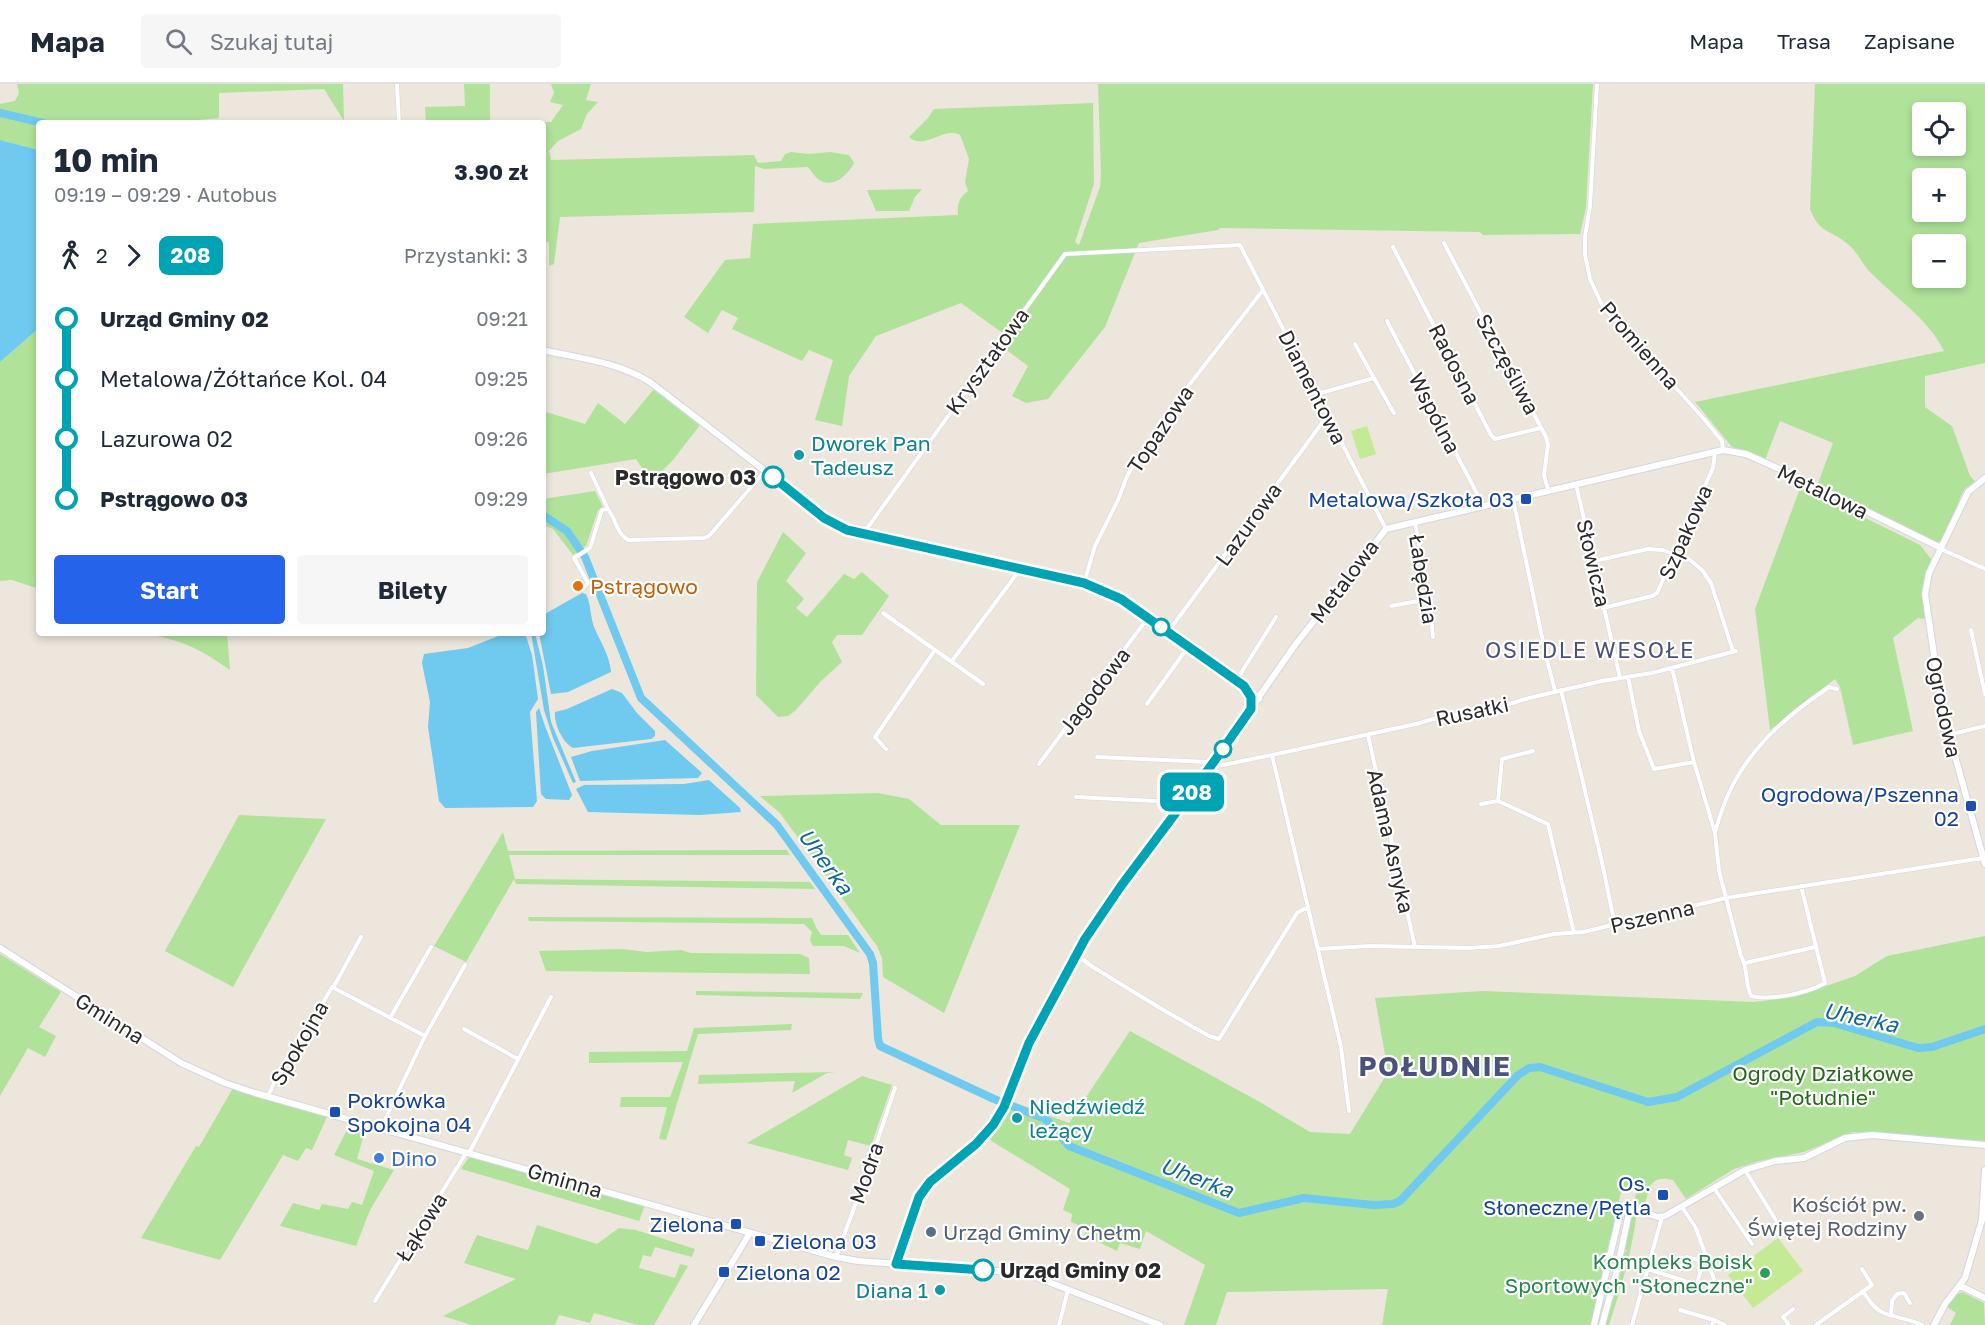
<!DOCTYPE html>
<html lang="pl">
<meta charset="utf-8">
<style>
body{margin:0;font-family:"Golos Text",sans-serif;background:#f6f6f7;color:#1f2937;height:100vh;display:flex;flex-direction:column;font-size:22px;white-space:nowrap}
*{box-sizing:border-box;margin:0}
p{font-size:20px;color:#747a83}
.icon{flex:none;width:33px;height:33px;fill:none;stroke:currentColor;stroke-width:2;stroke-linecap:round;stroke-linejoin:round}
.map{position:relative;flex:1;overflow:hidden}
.details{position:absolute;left:36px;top:36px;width:510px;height:516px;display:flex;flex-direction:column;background:#fff;border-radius:6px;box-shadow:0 3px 9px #0003}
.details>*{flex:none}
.badge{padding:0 12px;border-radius:9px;font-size:21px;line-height:39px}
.controls{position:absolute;left:1912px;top:18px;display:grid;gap:12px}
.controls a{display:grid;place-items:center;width:54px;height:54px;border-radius:6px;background:#fff;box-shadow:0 3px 9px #0003;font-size:30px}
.map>.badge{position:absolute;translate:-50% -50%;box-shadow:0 0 0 3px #fff}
.legs{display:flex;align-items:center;gap:9px;height:66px;padding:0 18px;font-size:20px}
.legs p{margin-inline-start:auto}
.overview{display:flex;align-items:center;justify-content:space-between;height:102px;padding:0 18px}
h1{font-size:33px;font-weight:700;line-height:45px}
.action{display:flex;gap:12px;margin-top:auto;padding:12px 18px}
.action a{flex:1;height:69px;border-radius:6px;background:#2563eb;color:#fff;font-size:24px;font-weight:700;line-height:69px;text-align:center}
.action a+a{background:#f6f6f7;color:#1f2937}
ul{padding:0 18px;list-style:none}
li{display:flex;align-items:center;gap:21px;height:60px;font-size:22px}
li i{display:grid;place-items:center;width:9px;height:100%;margin:0 8px;background:currentColor}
li i::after{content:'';width:15px;height:15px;margin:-8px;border:4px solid;border-radius:50%;background:#fff}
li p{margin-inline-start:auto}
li:first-child i{background:linear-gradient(#0000 50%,currentColor 0)}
li:last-child i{background:linear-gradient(currentColor 50%,#0000 0)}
header{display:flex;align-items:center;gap:36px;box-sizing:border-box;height:84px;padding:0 30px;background:#fff;border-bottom:2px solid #e0e1e3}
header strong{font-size:28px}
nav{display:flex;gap:33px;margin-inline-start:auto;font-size:21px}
.search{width:420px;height:54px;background:#f6f6f7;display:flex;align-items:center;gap:15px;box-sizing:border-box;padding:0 21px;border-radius:6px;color:#747a83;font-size:22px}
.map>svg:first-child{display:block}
.green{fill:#b0e399;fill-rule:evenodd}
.pitch{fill:#c4ea95}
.water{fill:#70c9ee}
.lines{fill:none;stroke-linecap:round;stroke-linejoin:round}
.river{stroke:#70c9ee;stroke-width:8}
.street-casing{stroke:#d2d5e3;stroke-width:5}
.secondary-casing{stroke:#d2d5e3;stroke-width:8}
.street{stroke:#fff;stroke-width:4}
.secondary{stroke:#fff;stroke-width:6}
.line-1-casing{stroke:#fff;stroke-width:14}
.line-1{stroke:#00a3b4;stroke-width:9}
.culture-dot{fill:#0f9aa8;stroke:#fff;stroke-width:2}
.stop-1-dot{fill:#fff;stroke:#00a3b4;stroke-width:3}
.transit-dot{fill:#1a4fb4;stroke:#fff;stroke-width:2}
.food-dot{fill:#e8710a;stroke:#fff;stroke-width:2}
.shop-dot{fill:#3f7fe0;stroke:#fff;stroke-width:2}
.worship-dot{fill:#6b7280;stroke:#fff;stroke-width:2}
.service-dot{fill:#5c6f8a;stroke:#fff;stroke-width:2}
.leisure-dot{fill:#2e9e5b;stroke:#fff;stroke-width:2}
.labels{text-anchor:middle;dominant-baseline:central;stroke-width:4.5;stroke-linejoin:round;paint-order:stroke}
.street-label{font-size:21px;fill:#2a2a2a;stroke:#fff}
.culture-label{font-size:21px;fill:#0d838f;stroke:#fff;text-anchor:start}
.stop-label{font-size:21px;font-weight:bold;fill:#2a2a2a;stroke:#fff;text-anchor:end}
.transit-label{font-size:21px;fill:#164399;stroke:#fff;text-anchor:end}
.food-label{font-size:21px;fill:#c56008;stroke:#fff;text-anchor:start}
.park-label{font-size:21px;fill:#28681a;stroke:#fff}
.shop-label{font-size:21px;fill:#366cbe;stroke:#fff;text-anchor:start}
.worship-label{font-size:21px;fill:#5b616d;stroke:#fff;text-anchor:end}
.service-label{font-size:21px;fill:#4e5e75;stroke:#fff;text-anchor:start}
.leisure-label{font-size:21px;fill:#27864d;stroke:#fff;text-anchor:end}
.neighbourhood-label{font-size:22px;letter-spacing:1.5px;fill:#4b527b;stroke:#fff}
.water-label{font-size:22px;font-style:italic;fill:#0e679b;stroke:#fff}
.district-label{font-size:27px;font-weight:bold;letter-spacing:1.5px;fill:#4b527b;stroke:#fff}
</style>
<header>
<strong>Mapa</strong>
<div class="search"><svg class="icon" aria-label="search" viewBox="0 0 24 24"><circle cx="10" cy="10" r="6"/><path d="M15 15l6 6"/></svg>Szukaj tutaj</div>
<nav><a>Mapa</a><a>Trasa</a><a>Zapisane</a></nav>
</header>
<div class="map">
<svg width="1985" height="1241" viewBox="0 0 1985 1241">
<rect width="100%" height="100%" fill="#ece6dc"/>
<path class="green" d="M17,0H343L344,37L324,5L219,9V34L166,39H39V66L0,56V20L15,17L19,9Z
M464,0H490V39H426L425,23L465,22Z
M551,0H591L586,16L598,18L587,30L581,45L558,57L549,67L551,76L754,71L758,79L781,77L785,70L791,68L809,70L830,68L849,71L854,79C848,91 832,106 818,95C814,92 811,87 808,83L764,85L755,82L754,128L560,133L554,180L549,182V158H543V39H511L551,38L563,21L550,18L554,9Z
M1098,0H1593L1586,124L1580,150L1483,151L1480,148L1220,144L1218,146L1139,159L1105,243L1048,315L1026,319L1012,312L1028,282L1004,264L1011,255L961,219L876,252L849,292L842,342L815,336L833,276L809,266L802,277L732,245L738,234L722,226L708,249L684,233L725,176L750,174L753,140L958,131C957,120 959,114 968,107L965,98L969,75L960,51C943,42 925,67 909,53L928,34L934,25L1093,19L1094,100L1075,158L1079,161L1100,103L1101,89Z
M1815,0H1985V279L1925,292V323L1952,342L1970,392L1975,397C1972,400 1966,403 1964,406C1953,422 1957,453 1935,459L1817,402L1833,359L1780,337L1765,376L1732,363L1695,318L1944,267C1927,233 1895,214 1869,187C1862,179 1857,168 1849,161C1832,146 1819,150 1810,125ZM1923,28H1956V62H1923ZM1923,94H1956V128H1923ZM1923,160H1956V194H1923Z
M922,105L915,113L909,127H876L867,106Z
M39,244V505L12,496L0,497V278Z
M654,305L700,341L673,376L651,398L636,375L543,390V327L585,340L598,319L625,340Z
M1801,402L1920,461L1932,476L1923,505L1925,535L1918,534L1893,554L1913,647L1853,661L1840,603L1835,595L1770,646L1755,525Z
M595,407L603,423L598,426L586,462L573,471L553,445L543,441V415Z
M783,448L806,469L786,497L804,515L796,524L807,533L844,490L854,495L862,488L889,512L862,551H837L832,558L842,578L821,597L796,626L788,632L778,633L756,611L757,498Z
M143,549H227L230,586C199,564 181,556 143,549Z
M878,709L909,715L941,741H1020L944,929L883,893L882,874L877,862L780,729L760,712Z
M239,731L326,735L233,903L165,867Z
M503,748L508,767L787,766L790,771H509L515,795L810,798L815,805L516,800L514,795L466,878L434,862Z
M528,833L812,834L817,845L821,851H848L860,869L844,862H813L810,856L812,848L804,840L529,837Z
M1985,852V1057L1853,1048L1804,1068L1759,1077L1734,1085L1686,1115L1673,1096C1646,1090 1651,1107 1643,1125L1636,1123L1634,1119L1638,1101L1635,1100L1622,1104L1607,1168V1179L1591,1241H1382L1388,1205L1227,1208L1216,1241H1184L1205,1181L1146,1147L1140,1165L1120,1159L1117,1167L1084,1151L1087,1145L1071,1138L1072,1130L1063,1126L1070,1105L990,1056L1011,1017L1069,1039L1130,947L1258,1017L1310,1048L1350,1050L1388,988L1375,914L1482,907L1754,918L1794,913L1855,892L1887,872Z
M622,865L647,868L681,866L691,869L800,870L809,874L810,890L546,887L539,867Z
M0,870L61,908L39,943L56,952L45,973L28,964L0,1012Z
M696,907L863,909L860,915L696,911Z
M792,940L791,946L698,950L666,1056L659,1055L667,1023H620L621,1013H670L683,978L589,979V968L687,967L694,944Z
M836,988L827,989L792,1009L795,997L698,1000L699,991Z
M862,992L892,1001L871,1062L848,1056L844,1071L852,1074L848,1086L747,1059Z
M233,1004L327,1033L312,1066L306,1064L298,1077L283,1071L220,1176L141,1154L196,1062L199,1063Z
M350,1040L366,1043L357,1075L394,1086L370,1126L356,1162L280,1142L293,1119L319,1126L322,1120L348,1125L352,1118L362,1121L374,1087L334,1071Z
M469,1073L645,1121L639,1137L461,1085Z
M1637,1128C1632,1167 1621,1205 1609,1241H1605L1624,1169L1627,1167L1625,1165L1631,1134Z
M537,1141L597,1160L619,1144L636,1146L695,1165L692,1173L655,1163L651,1173L643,1171L639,1184L675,1194L680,1180L688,1182L654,1241H638L594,1229L590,1239L559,1231L555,1241H471L443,1232L516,1195L464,1179L477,1151L528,1166Z
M1962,1208L1984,1219L1985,1241H1950L1956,1229L1947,1223L1956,1211Z"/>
<path class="pitch" d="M1367,342L1376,370L1360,375L1351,347Z
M1778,1154L1803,1187L1753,1224L1728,1191Z"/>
<path class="water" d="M0,56L39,66V244L0,278Z
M582,509L586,510C591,520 590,532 594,543C600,557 610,572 611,588L568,608L551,610L539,549H543V531Z
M506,549H525L532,571L538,615L530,628L537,717L533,723L445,724L439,717L428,643L430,618L422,579L424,570L468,564Z
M531,549H535L543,582L551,638L576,698L573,699L553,654L544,626Z
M612,605L622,609L637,629L655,647V652L651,655L573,664C562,658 554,640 555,628L567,625Z
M539,624L545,642L572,711L569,716L546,715L541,710L536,628Z
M665,656L702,689L698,694L580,697L571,673L592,667Z
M709,696L740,724L741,728L700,731L588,728L576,705L584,701L684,700Z"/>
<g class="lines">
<path class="river" d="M0,29L43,39
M543,431L567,447L585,473L641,614L777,741L870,870L873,879L878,954L880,962L994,1015L1043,1034L1049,1038L1069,1062L1239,1129L1304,1114L1373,1121L1393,1120L1400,1117L1518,991L1529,984L1540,983L1648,1018L1677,1013L1817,938L1834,939L1918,964L1932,963L1985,945"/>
<defs>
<path id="street" d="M397,0L399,39
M1597,0L1590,122L1585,153V170L1590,195L1603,223L1704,335L1722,357L1723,366
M1444,159L1546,353L1548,361L1544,391L1548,406
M1393,163L1491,351L1495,355L1541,344
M1387,237L1483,421
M1355,260L1374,294
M1317,310L1374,294L1394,329
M591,389L608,425
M1576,400L1620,594
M1513,415L1546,572L1555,607
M1415,439L1429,515L1433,553
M863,450L1065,170L1240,161L1386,445
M1941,465L1985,485
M1590,478L1648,465L1663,466L1675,471L1690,476L1702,486L1711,499L1733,567
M1084,499L1095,462L1118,416L1128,390L1186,305L1263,206
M582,506L588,499L574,474L590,464L602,426L608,425C616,435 616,449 628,456L704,454L709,452L765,387
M1391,522L1429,515
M1603,524L1652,512L1657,509L1713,384L1715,368
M883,529L983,600
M1971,546L1985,610
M1168,548L1322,339L1329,334
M952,577L1021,484
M1672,584L1694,678L1715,749L1719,787L1741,872C1748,884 1745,899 1751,912C1770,917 1808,909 1825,899L1801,802
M1628,593L1639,647L1654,685L1694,678
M1236,597L1276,533
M1561,606L1601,774L1615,841
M1147,620L1188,563
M1368,651L1415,863
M1948,651L1985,642
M886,665L875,653L935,566
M1272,671L1416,640L1444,632L1487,627L1529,614L1602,597L1652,589L1736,567
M1097,673L1208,678L1223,681L1272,671L1341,963L1349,1027
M1039,680L1147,535
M1076,713L1175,718L1182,720
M1498,717L1502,675L1533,667
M1481,720L1498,717L1548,740L1574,849
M1715,748C1720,731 1726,712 1735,697C1757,657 1792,628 1829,603L1837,605
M1318,865L1370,862L1468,864L1499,862L1554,850L1583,848L1726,814L1983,774
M1076,871L1093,883L1160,924L1209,952L1219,955L1297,829L1308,823
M1745,879L1815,863
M333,904L361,853
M390,934L431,863
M464,945L518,975
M268,1012L284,978L301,957L332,903L425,952
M381,1044L425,952L465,881
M469,1069L551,913
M1745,1086L1777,1138L1780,1140L1802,1139
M1714,1104L1752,1160
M1682,1123L1696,1144L1715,1198
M836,1173L865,1094L895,1004
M1686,1173L1703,1177
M1648,1185L1697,1201L1703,1177L1707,1176
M1863,1207C1868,1215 1874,1225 1884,1229C1896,1234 1910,1235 1922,1241
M375,1217L466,1069
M1680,1226L1714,1236L1712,1241
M1891,1230L1892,1217L1897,1210L1904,1209L1910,1219
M1714,1236L1725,1241
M1059,1241L1068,1206
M1632,1241L1662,1133
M1789,1241L1783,1233L1793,1225
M1816,1241L1872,1201L1862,1185"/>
<path id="secondary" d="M543,266C582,275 615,277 650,298L835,441L863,451L1021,483L1084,499L1121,515L1250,606L1259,615
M1985,394L1968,408L1929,489L1925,510L1942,625L1985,780
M0,864L181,979L225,999L255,1009L836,1173L858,1177L1025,1189L1160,1241
M1630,1124L1658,1133L1665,1132L1745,1086L1775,1077L1804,1074L1845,1054L1872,1051L1985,1061
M896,1180C905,1154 910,1122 928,1101C950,1073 979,1065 999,1031C1012,1010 1017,983 1028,960C1049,915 1075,870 1102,829L1213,679L1295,561L1386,445L1723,366L1746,370L1793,391L1941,464
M1961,1202L1985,1214
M694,1241L750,1149
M1594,1241L1620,1129L1622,1125L1630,1124
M1602,1241L1617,1186L1630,1124
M1934,1241L1945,1220L1965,1194L1982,1136L1985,1086"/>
</defs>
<use href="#street" class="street-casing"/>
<use href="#secondary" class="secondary-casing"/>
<use href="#street" class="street"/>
<use href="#secondary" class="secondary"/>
</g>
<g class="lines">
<defs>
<path id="line-1" d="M773,393L824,434L847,446L1084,499L1121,515L1244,602L1251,613V625L1213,679L1121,802L1085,855L1029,959L1004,1023L993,1041L976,1060L930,1098L919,1113L896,1180L983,1186"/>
</defs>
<use href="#line-1" class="line-1-casing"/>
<use href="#line-1" class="line-1"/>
</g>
<g class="culture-dot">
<circle cx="799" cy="371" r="6"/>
<circle cx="1017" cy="1034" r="6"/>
<circle cx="940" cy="1206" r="6"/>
</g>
<g class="stop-1-dot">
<circle cx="773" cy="393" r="10"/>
<circle cx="1161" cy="543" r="8"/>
<circle cx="1223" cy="665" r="8"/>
<circle cx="983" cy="1186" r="10"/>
</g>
<g class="transit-dot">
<rect x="1520" y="409" width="12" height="12" rx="3"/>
<rect x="1965" y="716" width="12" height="12" rx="3"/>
<rect x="329" y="1022" width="12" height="12" rx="3"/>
<rect x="1657" y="1105" width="12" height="12" rx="3"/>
<rect x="730" y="1134" width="12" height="12" rx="3"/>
<rect x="754" y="1151" width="12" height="12" rx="3"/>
<rect x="718" y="1182" width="12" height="12" rx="3"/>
</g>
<circle class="food-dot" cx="578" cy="502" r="6"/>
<circle class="shop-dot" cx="379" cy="1074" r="6"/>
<circle class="worship-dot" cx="1919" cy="1132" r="6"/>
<circle class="service-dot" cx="931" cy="1148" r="6"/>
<circle class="leisure-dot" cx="1765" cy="1189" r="6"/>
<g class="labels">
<g class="street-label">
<text transform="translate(1640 261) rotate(49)">Promienna</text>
<text transform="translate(987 277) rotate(-54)">Kryształowa</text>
<text transform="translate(1455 280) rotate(63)">Radosna</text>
<text transform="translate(1508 280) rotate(62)">Szczęśliwa</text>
<text transform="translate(1313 303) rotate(63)">Diamentowa</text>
<text transform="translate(1435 329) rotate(63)">Wspólna</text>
<text transform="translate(1160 345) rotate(-56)">Topazowa</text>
<text transform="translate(1823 407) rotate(26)">Metalowa</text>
<text transform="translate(1248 440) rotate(-54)">Lazurowa</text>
<text transform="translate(1685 448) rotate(-66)">Szpakowa</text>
<text transform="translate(1594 479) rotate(77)">Słowicza</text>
<text transform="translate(1424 495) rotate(81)">Łabędzia</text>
<text transform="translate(1344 497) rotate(-53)">Metalowa</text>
<text transform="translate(1094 607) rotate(-53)">Jagodowa</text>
<text transform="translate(1944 623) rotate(78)">Ogrodowa</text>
<text transform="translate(1472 627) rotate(-12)">Rusałki</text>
<text transform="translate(1391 757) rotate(77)">Adama Asnyka</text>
<text transform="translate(1652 832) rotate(-13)">Pszenna</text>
<text transform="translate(110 934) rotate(32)">Gminna</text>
<text transform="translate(299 959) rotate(-60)">Spokojna</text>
<text transform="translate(866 1089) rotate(-71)">Modra</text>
<text transform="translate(565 1096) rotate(16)">Gminna</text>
<text transform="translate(421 1143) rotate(-58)">Łąkowa</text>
</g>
<g class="culture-label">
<text x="811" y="359">Dworek Pan<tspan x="811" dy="24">Tadeusz</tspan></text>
<text x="1029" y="1022">Niedźwiedź<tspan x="1029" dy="24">leżący</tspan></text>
<text x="928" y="1206" text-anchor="end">Diana 1</text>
</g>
<g class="stop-label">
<text x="756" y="393">Pstrągowo 03</text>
<text x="1000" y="1186" text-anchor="start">Urząd Gminy 02</text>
</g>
<g class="transit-label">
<text x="1514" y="415">Metalowa/Szkoła 03</text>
<text x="1959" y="710">Ogrodowa/Pszenna<tspan x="1959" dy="24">02</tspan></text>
<text x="347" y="1016" text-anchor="start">Pokrówka<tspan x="347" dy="24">Spokojna 04</tspan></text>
<text x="1651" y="1099">Os.<tspan x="1651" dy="24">Słoneczne/Pętla</tspan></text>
<text x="724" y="1140">Zielona</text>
<text x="772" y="1157" text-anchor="start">Zielona 03</text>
<text x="736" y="1188" text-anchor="start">Zielona 02</text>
</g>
<g class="food-label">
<text x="590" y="502">Pstrągowo</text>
</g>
<g class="park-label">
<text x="1823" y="989">Ogrody Działkowe<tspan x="1823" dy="24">"Południe"</tspan></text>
</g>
<g class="shop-label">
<text x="391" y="1074">Dino</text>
</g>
<g class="worship-label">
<text x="1907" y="1120">Kościół pw.<tspan x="1907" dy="24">Świętej Rodziny</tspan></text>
</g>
<g class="service-label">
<text x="943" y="1148">Urząd Gminy Chełm</text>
</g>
<g class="leisure-label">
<text x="1753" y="1177">Kompleks Boisk<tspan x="1753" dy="24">Sportowych "Słoneczne"</tspan></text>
</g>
<g class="neighbourhood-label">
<text x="1590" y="565">OSIEDLE WESOŁE</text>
</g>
<g class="water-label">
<text transform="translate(826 777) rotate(54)">Uherka</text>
<text transform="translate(1861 933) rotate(12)">Uherka</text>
<text transform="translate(1197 1093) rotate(21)">Uherka</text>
</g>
<g class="district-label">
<text x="1435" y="982">POŁUDNIE</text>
</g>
</g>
</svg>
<div class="controls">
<a><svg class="icon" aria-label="locate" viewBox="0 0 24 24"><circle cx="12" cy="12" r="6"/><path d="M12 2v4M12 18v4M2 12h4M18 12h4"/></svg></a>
<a>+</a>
<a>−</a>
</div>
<b class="badge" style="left:1192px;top:708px;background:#00a3b4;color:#fff">208</b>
<section class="details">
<div class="overview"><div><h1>10 min</h1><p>09:19 – 09:29 · Autobus</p></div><b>3.90 zł</b></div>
<div class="legs"><svg class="icon" aria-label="walk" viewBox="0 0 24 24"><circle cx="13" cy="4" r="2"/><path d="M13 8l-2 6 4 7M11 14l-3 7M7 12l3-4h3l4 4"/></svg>2<svg class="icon" aria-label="forward" viewBox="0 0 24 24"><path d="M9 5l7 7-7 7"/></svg><b class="badge" style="background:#00a3b4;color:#fff">208</b><p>Przystanki: 3</p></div>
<ul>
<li><i style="color:#00a3b4"></i><b>Urząd Gminy 02</b><p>09:21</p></li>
<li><i style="color:#00a3b4"></i><span>Metalowa/Żółtańce Kol. 04</span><p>09:25</p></li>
<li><i style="color:#00a3b4"></i><span>Lazurowa 02</span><p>09:26</p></li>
<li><i style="color:#00a3b4"></i><b>Pstrągowo 03</b><p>09:29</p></li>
</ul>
<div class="action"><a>Start</a><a>Bilety</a></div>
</section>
</div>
